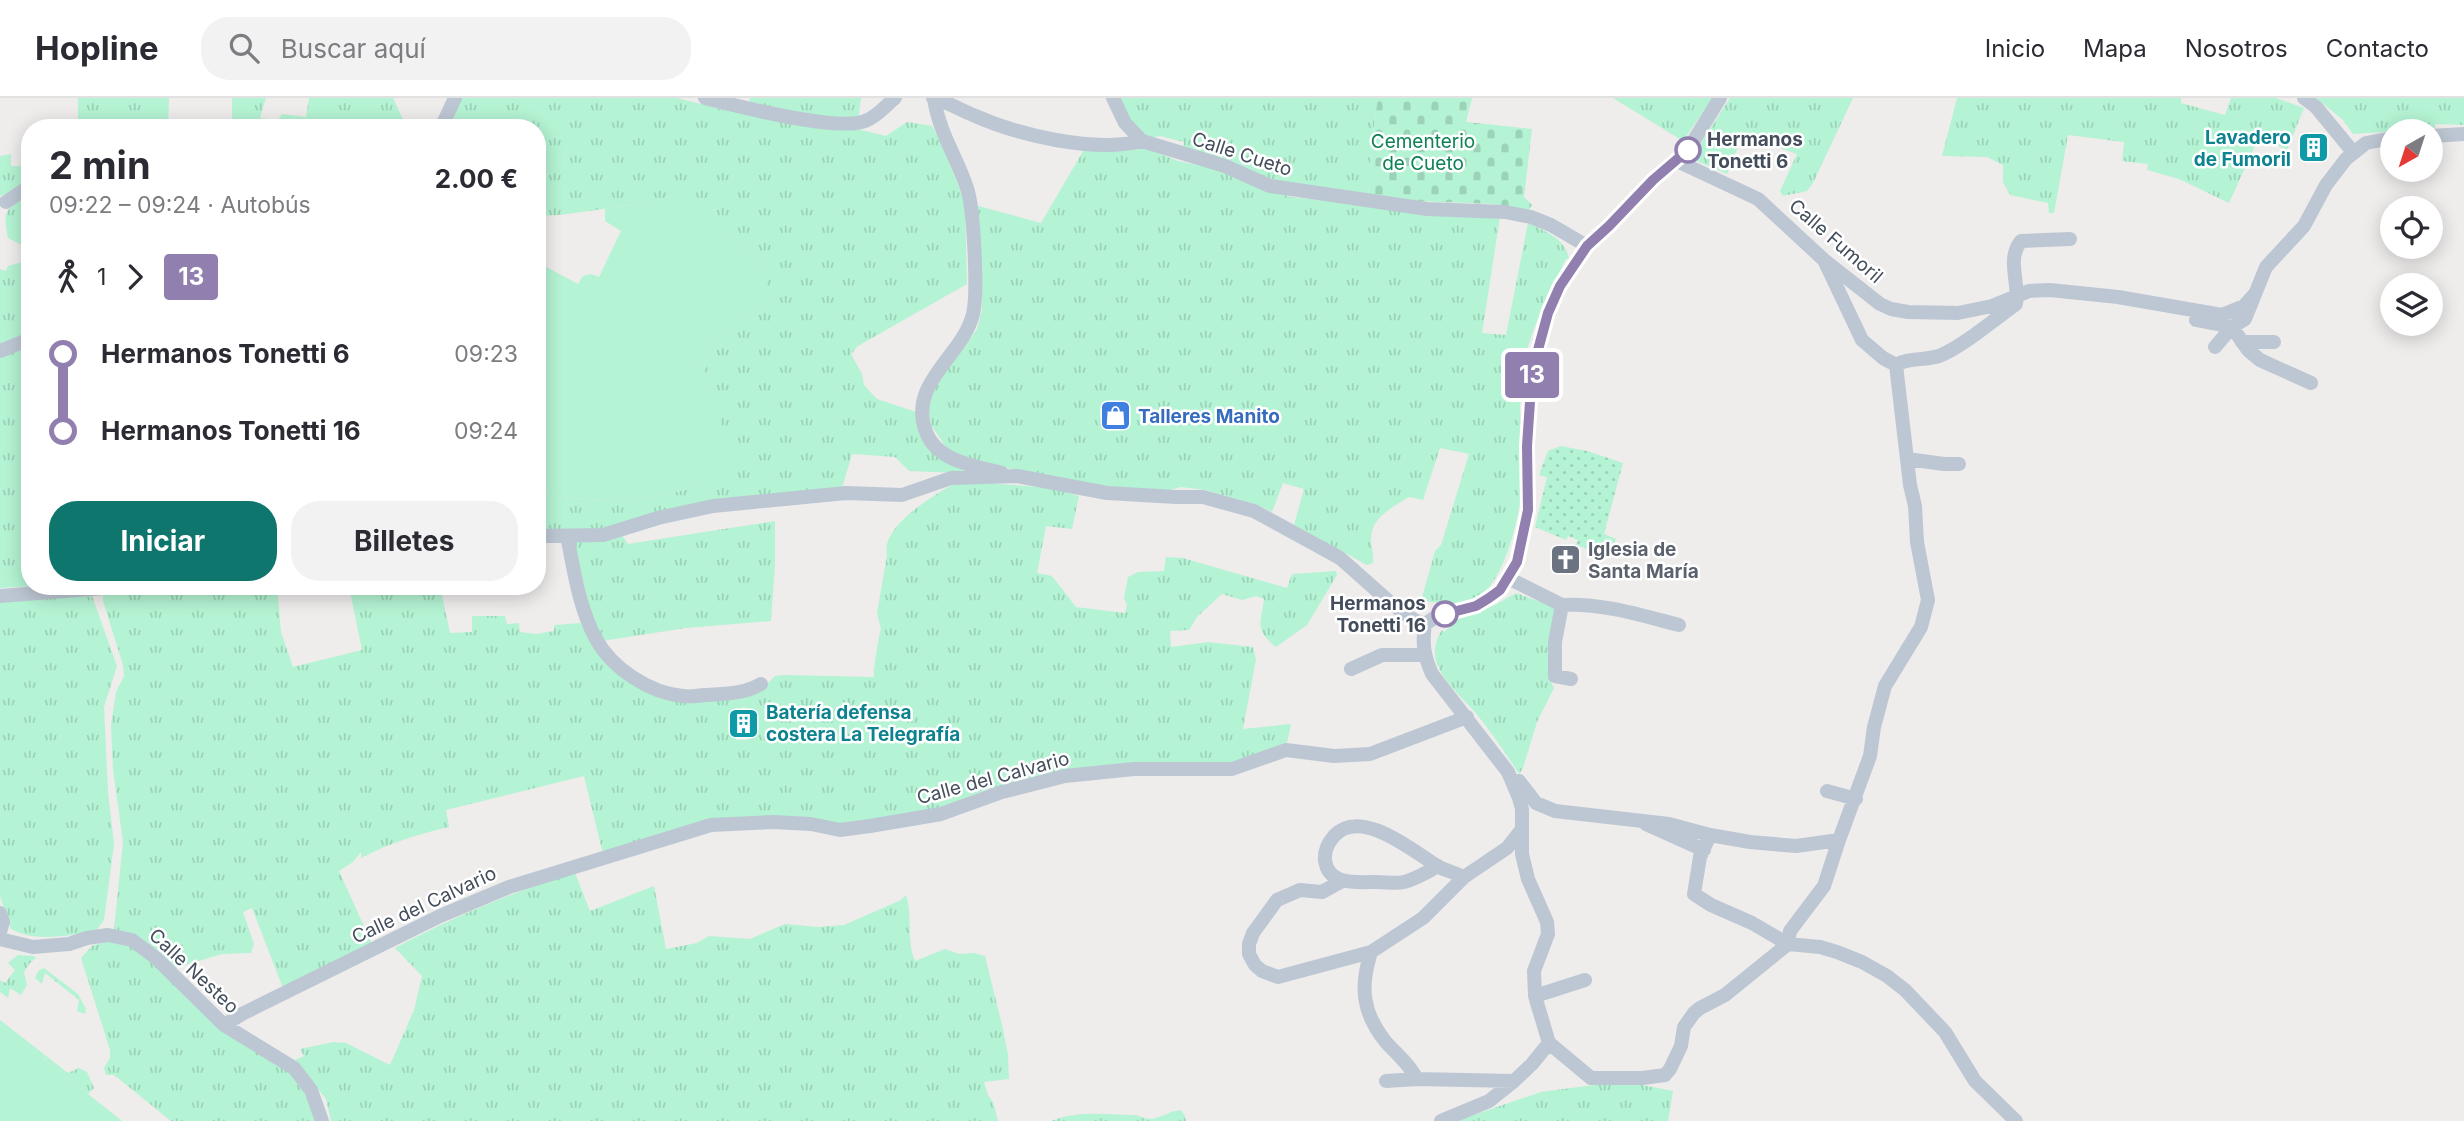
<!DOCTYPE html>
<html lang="es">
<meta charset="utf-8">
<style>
body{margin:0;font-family:Inter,sans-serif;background:#f2f2f3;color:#2b2b33;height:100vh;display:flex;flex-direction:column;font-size:26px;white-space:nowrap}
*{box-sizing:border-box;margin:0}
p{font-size:23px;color:#7c7c81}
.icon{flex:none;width:38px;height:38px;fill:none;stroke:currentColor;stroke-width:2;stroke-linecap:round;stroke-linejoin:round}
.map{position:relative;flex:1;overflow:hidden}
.details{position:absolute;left:21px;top:21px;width:525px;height:476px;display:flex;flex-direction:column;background:#fff;border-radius:28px;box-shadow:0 4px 18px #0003}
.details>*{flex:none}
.badge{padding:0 14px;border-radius:5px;font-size:24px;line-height:46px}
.needle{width:46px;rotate:219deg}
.fabs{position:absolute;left:2380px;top:21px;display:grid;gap:14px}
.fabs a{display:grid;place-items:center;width:63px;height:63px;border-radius:50%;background:#fff;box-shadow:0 4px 18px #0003;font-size:35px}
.map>.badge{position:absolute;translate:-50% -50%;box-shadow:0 0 0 4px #fff}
.legs{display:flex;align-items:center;gap:10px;height:77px;padding:0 28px;font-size:23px}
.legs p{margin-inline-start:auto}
.overview{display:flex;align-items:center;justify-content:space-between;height:119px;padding:0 28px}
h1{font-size:38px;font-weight:700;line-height:52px}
.primary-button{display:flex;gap:14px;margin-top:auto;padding:14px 28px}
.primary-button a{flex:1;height:80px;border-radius:28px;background:#0f766e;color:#fff;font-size:28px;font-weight:700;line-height:80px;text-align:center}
.primary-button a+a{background:#f2f2f3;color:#2b2b33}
ul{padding:0 28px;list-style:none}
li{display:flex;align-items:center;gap:24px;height:77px;font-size:26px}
li i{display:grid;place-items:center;width:10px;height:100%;margin:0 9px;background:currentColor}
li i::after{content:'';width:18px;height:18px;margin:-9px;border:5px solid;border-radius:50%;background:#fff}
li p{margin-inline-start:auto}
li:first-child i{background:linear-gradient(#0000 50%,currentColor 0)}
li:last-child i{background:linear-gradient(currentColor 50%,#0000 0)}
header{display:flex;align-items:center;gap:42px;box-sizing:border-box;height:98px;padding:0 35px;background:#fff;border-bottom:2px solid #e1e1e2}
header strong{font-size:33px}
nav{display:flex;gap:38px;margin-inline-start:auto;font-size:24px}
.search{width:490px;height:63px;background:#f2f2f3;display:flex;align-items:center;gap:18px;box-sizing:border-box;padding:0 24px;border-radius:28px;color:#7c7c81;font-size:26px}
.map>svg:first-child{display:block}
.grass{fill:url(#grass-tufts);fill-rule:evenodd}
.cemetery{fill:url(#cemetery-stones)}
.park{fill:#b4f3d3}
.garden{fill:url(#garden-dots)}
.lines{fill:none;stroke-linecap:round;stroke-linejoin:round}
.minor{stroke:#bdc7d3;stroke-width:14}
.line-1-casing{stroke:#fff;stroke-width:16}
.line-1{stroke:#917faf;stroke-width:10}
.stop-1-dot{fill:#fff;stroke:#917faf;stroke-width:3.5}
.labels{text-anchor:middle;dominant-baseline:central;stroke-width:5;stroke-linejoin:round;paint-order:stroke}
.culture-label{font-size:19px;font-weight:bold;fill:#0d838f;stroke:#fff;text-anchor:end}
.stop-label{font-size:19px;font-weight:bold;fill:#434d5b;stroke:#fff;text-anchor:start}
.park-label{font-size:19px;fill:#0d8254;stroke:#fff}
.street-label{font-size:19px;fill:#434d5b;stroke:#fff}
.shop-label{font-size:19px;font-weight:bold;fill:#366cbe;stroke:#fff;text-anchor:start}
.worship-label{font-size:19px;font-weight:bold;fill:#5b616d;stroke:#fff;text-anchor:start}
</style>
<header>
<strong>Hopline</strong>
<div class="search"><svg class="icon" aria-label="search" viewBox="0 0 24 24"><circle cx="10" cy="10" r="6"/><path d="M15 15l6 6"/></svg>Buscar aquí</div>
<nav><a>Inicio</a><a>Mapa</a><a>Nosotros</a><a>Contacto</a></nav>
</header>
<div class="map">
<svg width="2464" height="1023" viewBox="0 0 2464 1023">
<defs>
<pattern id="grass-tufts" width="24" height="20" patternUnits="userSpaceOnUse" patternTransform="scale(1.75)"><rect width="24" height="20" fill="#b4f3d3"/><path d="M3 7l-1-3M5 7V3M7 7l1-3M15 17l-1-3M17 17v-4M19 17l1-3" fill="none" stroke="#9cd2b7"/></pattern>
<pattern id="cemetery-stones" width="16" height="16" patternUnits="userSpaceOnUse" patternTransform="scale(1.75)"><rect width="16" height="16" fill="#b4f3d3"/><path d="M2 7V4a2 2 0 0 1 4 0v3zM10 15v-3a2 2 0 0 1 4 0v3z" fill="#9cd2b7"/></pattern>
<pattern id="garden-dots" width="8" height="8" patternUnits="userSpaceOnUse" patternTransform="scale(1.75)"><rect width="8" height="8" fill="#b4f3d3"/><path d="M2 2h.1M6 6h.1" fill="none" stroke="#9cd2b7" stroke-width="1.8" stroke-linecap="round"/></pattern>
</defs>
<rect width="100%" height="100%" fill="#efecec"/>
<path class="grass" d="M78,0H169L168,30H78Z
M232,0H266L260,20L278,22L282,16L306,19L309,0H393L407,30H232Z
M459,0H677L721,11L857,31L886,38L907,24L932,28L943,49L965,104L967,186L858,248L851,256L862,276L864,287L877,301L916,314L922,336L984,376L909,373L895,359L852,356L842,390L597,432H537V395C577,402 616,405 657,398C683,394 710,383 735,375L702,264L713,246L759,206L766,174L746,152L720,130L712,104H656L559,117L537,118V30H447L453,21Z
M750,0H861L858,23L836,22L749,5Z
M1118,0H1378L1372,40L1368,101L1279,83L1183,54L1184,44L1160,38L1151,40L1138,33Z
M1613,0H1713L1683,43Z
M1730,0H1853L1813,85L1807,93L1783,98L1780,93L1797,56L1743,37L1727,76L1695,62L1701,45Z
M1957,0H2181V5L2225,17L2231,0H2276L2304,10L2287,52L2259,39L2229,105L2179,81L2147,72L2148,66L2122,63L2124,44L2068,37L2054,115H2049L2048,105L2010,97L2003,84V67L1987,59L1942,58Z
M2316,0H2464V27L2435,26V30L2430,31L2353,36L2343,22Z
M1085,50L1148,51L1178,63L1215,71L1290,99L1500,119L1482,235L1506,237L1528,125C1545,133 1566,141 1569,161H1566C1547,200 1524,242 1521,286C1518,320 1523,354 1522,388C1520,418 1504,488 1474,502C1458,510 1438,504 1421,503L1435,453L1441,447L1469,356L1440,350L1423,402L1409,399C1393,409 1371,419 1371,441C1371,449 1374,454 1373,465L1367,467L1294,427L1304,391L1283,385L1272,414L1258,407L1205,392L1181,389L1162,394L1118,392L1011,371L950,355L931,327L928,306L934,283L963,251L977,231L982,212L975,107L1041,125Z
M11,56V68H30V83L14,94L0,98V58Z
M30,95V234L0,246V171L6,173L8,168L26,163L28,154L20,146L8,140C2,109 7,113 30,95Z
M30,250V488H36L0,490V258Z
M959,383L1054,390L1079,398L1072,431L1046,428L1037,475L1052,478L1076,509L1125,515L1127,507L1124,500L1128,479L1138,474L1164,473L1166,459L1183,460L1287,490L1292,476L1336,473L1337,477L1307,527L1276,549C1254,532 1261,525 1264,501L1256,498L1242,502L1222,496L1197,519L1189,532L1170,533L1171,549L1208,544L1253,549L1256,561L1243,631L1291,626L1287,645L1223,667L1040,680L989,691L940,710L844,728L725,720L698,724L648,743L603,756L584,678L446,712L449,729C418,736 390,745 361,760V754L353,764L339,773L372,846L283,890L252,810L243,814L254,846L251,855L222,856L175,870L114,832L123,744L113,672L111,627L116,594L124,578L123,567L103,503V497L233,488H277L281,534L293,569L362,552L349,488H440L450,535L472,534V518H505L507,526L519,525L520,534L536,536L554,533V527L582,525L657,596L760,593L775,578L784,577L874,579C873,574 879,535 881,531L877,515L887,457C880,428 937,395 959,383ZM743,609L756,614L751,628L753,634L747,642H737L731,634L730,626L737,624Z
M775,423V466L771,523L686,530L602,543L594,529L574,443L622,437L628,446Z
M1516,495L1557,510L1550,582L1554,590L1537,624L1523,670L1519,676C1506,655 1491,634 1475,614C1455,591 1420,566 1442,532L1444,534L1451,528L1450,524L1495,507Z
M92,498L117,568L104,609L108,694L114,746L104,822L96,833C70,837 35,845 11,831L0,798V503Z
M575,775L590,813L654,788L666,851L697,845L709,838L750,841L785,826L818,829L844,827L901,802L906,797C913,819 906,841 915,863L945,851L959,856L974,855L985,858L1003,931L1008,957L1009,981L984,984L988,997L993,1004L998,1023H331L326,1001L295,962L304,958L300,951L333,944L346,945L390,967L414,912L422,878L395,850C453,819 512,794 575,775Z
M108,843L129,848L147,860L290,975L302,989L317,1023H171L114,977H106L104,970L110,960V952L81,860L92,848Z
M18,857L34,858L36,860L30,865L24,874L27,887L21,897L10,890L8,900L0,894V882L5,885L15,872L8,865Z
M44,870L78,896L86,911L85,916L77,913L79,902L45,875L42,886L35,880L38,873Z
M0,922L68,975L79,970L87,974L94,990L88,996L0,926Z
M1637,986L1673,993L1668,1023H1456L1541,994L1594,987Z
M1181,1012L1185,1018L1186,1023H1051C1081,1012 1102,1017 1133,1017C1138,1017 1143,1020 1149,1021C1159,1021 1169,1013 1181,1012Z"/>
<path class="cemetery" d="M1378,0H1472L1466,24L1532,31L1524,99L1532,107L1528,113L1509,108L1492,106L1368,101L1372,40Z"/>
<path class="park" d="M656,104H712L720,130L746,152L766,174L767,191L759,206L713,246L702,264L736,375C710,383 683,394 657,398C616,405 577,402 537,395V164L578,186L583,178L591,176L599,179L621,133L605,123V111Z
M0,926L122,1023H0Z"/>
<path class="garden" d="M1561,348L1587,353L1623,365L1604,436L1616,441L1610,459L1576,447L1578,442L1568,438L1566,442L1535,429L1547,379L1539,377L1548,353Z"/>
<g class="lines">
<path class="minor" d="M705,0C737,8 838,34 865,23C877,19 886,7 895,0
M933,0C947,4 959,11 973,17C1018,37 1093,55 1142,43
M934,0C939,35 956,57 967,90C974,111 978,195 973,216C963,258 907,285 926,334C937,364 976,368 1002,375
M1113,0L1125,25L1142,43L1225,68L1270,88L1427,111L1505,114L1531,119L1551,127L1587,148
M1720,0L1688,52L1653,82L1609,128L1587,148L1560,188L1548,215L1539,244L1530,292L1527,348L1528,412L1517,464L1508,480L1500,492L1476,508L1439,517L1425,526C1422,545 1424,558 1432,576L1508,674L1519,700L1522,711V756L1528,781L1547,824L1548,836L1534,873L1535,898L1549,945L1591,980H1643L1665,977L1670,971L1681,948L1684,929L1694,915L1700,910L1725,897L1788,846L1790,833L1824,788L1839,742L1870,658L1874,629L1885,588L1921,529L1928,502L1917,444L1915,408L1910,387L1896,267L1883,260L1862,242L1824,162
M2304,0L2316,9L2353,54
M441,30L455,0
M2431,38L2464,36
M1677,63L1758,101L1824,162L1880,206L1891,211L1908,214L1958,215L1992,208L2029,193L2050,192L2118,199L2222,217L2244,208L2254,197
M6,104L30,88
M2196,222L2232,229L2245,221L2266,169L2304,128L2326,87L2346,61L2366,45L2392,40
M2242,244H2274
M2215,249L2232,229L2248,252L2260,262L2311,285
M0,253L30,241
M1896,267C1909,259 1924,263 1939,258C1962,249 1995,221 2016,206C2020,186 2006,161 2021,143L2070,141
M1907,361L1944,366H1959
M537,438L603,437L658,420L713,408L846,395L902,397L951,380L1017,378L1107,395L1176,399H1203L1254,413L1340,460L1393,507L1414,522L1425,526
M567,438C574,472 579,510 596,541C612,570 649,595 683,598C689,599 697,598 704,597C723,596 745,596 761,586
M1508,480L1562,507L1555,544V578L1571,581
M0,498L130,488
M1562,507C1602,505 1640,517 1679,527
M1351,571L1382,557H1424
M1519,683L1536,705L1555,713L1669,726L1710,737L1750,744L1796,748L1839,742
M1827,693L1856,701
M1646,726L1704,752
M1710,737L1700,759L1694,796L1711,807L1752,825L1788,846L1820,849L1837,854L1862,864L1887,878L1905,892L1945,934L1975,983L2016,1023
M1438,768C1427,774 1416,781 1404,784C1395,786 1386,784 1377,784C1357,784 1328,788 1325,762C1324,752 1328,745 1334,738C1361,708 1415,755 1439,769C1447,773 1456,775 1464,779
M1342,783L1322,794L1300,792L1277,802L1253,835L1249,846V856L1255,867L1262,873L1278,879L1371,854
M0,815L3,824L0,834
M0,841L33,849L69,846L87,840L108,837L132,842L156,860L224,927L294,970L311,992L322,1023
M1535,898L1585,882
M224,927L242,916L440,818L509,789L711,727L773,724L811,726L840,732L870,728L941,716L1002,694L1065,678L1134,671H1232L1286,652L1334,658L1370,656L1467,619
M1417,981C1408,964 1397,957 1385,943C1362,914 1360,888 1371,854L1423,820L1464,779L1507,750L1522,731
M1386,983L1417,981L1514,983L1532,966L1549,945
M1441,1023L1489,1003L1514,983"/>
</g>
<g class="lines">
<defs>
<path id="line-1" d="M1445,516L1476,508L1489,500L1500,492L1517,464L1528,412L1527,348L1532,274L1548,215L1560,188L1587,148L1609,128L1653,82L1688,52"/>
</defs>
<use href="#line-1" class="line-1-casing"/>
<use href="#line-1" class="line-1"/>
</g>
<defs>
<symbol id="building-square" viewBox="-11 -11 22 22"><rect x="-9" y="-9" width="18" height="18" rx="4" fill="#0f9aa8" stroke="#fff"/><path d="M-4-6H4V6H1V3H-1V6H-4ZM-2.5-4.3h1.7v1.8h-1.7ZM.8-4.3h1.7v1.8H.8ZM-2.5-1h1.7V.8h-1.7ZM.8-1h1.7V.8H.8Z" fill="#fff"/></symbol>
<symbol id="shop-square" viewBox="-11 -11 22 22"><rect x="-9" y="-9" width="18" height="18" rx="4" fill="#3f7fe0" stroke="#fff"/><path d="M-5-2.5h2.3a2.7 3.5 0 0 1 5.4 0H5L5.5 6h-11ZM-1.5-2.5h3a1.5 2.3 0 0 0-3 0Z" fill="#fff"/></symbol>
<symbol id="church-square" viewBox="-11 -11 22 22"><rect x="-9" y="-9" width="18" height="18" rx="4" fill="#6b7280" stroke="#fff"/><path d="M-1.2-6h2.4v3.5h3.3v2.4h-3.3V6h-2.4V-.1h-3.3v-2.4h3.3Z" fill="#fff"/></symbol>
</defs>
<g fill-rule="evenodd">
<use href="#building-square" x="2296" y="32" width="35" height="35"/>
<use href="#shop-square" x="1098" y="300" width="35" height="35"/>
<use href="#church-square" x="1548" y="444" width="35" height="35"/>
<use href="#building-square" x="726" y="608" width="35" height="35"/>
</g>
<g class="stop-1-dot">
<circle cx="1688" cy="52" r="12"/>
<circle cx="1445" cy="516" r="12"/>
</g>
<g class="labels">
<g class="culture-label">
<text x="2291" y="39">Lavadero<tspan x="2291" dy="22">de Fumoril</tspan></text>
<text x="766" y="614" text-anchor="start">Batería defensa<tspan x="766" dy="22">costera La Telegrafía</tspan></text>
</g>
<g class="stop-label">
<text x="1707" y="41">Hermanos<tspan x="1707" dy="22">Tonetti 6</tspan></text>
<text x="1426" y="505" text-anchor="end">Hermanos<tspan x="1426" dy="22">Tonetti 16</tspan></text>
</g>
<g class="park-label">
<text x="1423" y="43">Cementerio<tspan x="1423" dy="22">de Cueto</tspan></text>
</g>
<g class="street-label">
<text transform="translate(1242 56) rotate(18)">Calle Cueto</text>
<text transform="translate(1836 143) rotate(41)">Calle Fumoril</text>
<text transform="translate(993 680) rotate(-15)">Calle del Calvario</text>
<text transform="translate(424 807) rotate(-25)">Calle del Calvario</text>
<text transform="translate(194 873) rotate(43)">Calle Nesteo</text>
</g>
<g class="shop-label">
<text x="1138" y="318">Talleres Manito</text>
</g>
<g class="worship-label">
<text x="1588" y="451">Iglesia de<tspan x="1588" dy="22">Santa María</tspan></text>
</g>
</g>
</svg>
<div class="fabs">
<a><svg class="needle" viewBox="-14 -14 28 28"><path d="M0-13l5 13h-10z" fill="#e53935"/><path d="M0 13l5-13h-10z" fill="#7c7c81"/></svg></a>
<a><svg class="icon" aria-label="locate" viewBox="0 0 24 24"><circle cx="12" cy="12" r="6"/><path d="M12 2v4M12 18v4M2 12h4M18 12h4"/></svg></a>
<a><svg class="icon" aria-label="layers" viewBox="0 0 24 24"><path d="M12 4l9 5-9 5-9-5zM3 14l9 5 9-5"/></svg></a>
</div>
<b class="badge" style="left:1532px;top:277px;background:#917faf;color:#fff">13</b>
<section class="details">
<div class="overview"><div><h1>2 min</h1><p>09:22 – 09:24 · Autobús</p></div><b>2.00 €</b></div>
<div class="legs"><svg class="icon" aria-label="walk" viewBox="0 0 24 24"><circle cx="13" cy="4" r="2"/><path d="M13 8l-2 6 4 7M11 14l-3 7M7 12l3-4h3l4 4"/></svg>1<svg class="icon" aria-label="forward" viewBox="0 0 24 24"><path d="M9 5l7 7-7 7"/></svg><b class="badge" style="background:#917faf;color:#fff">13</b></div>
<ul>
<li><i style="color:#917faf"></i><b>Hermanos Tonetti 6</b><p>09:23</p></li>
<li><i style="color:#917faf"></i><b>Hermanos Tonetti 16</b><p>09:24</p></li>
</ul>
<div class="primary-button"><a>Iniciar</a><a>Billetes</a></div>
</section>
</div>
